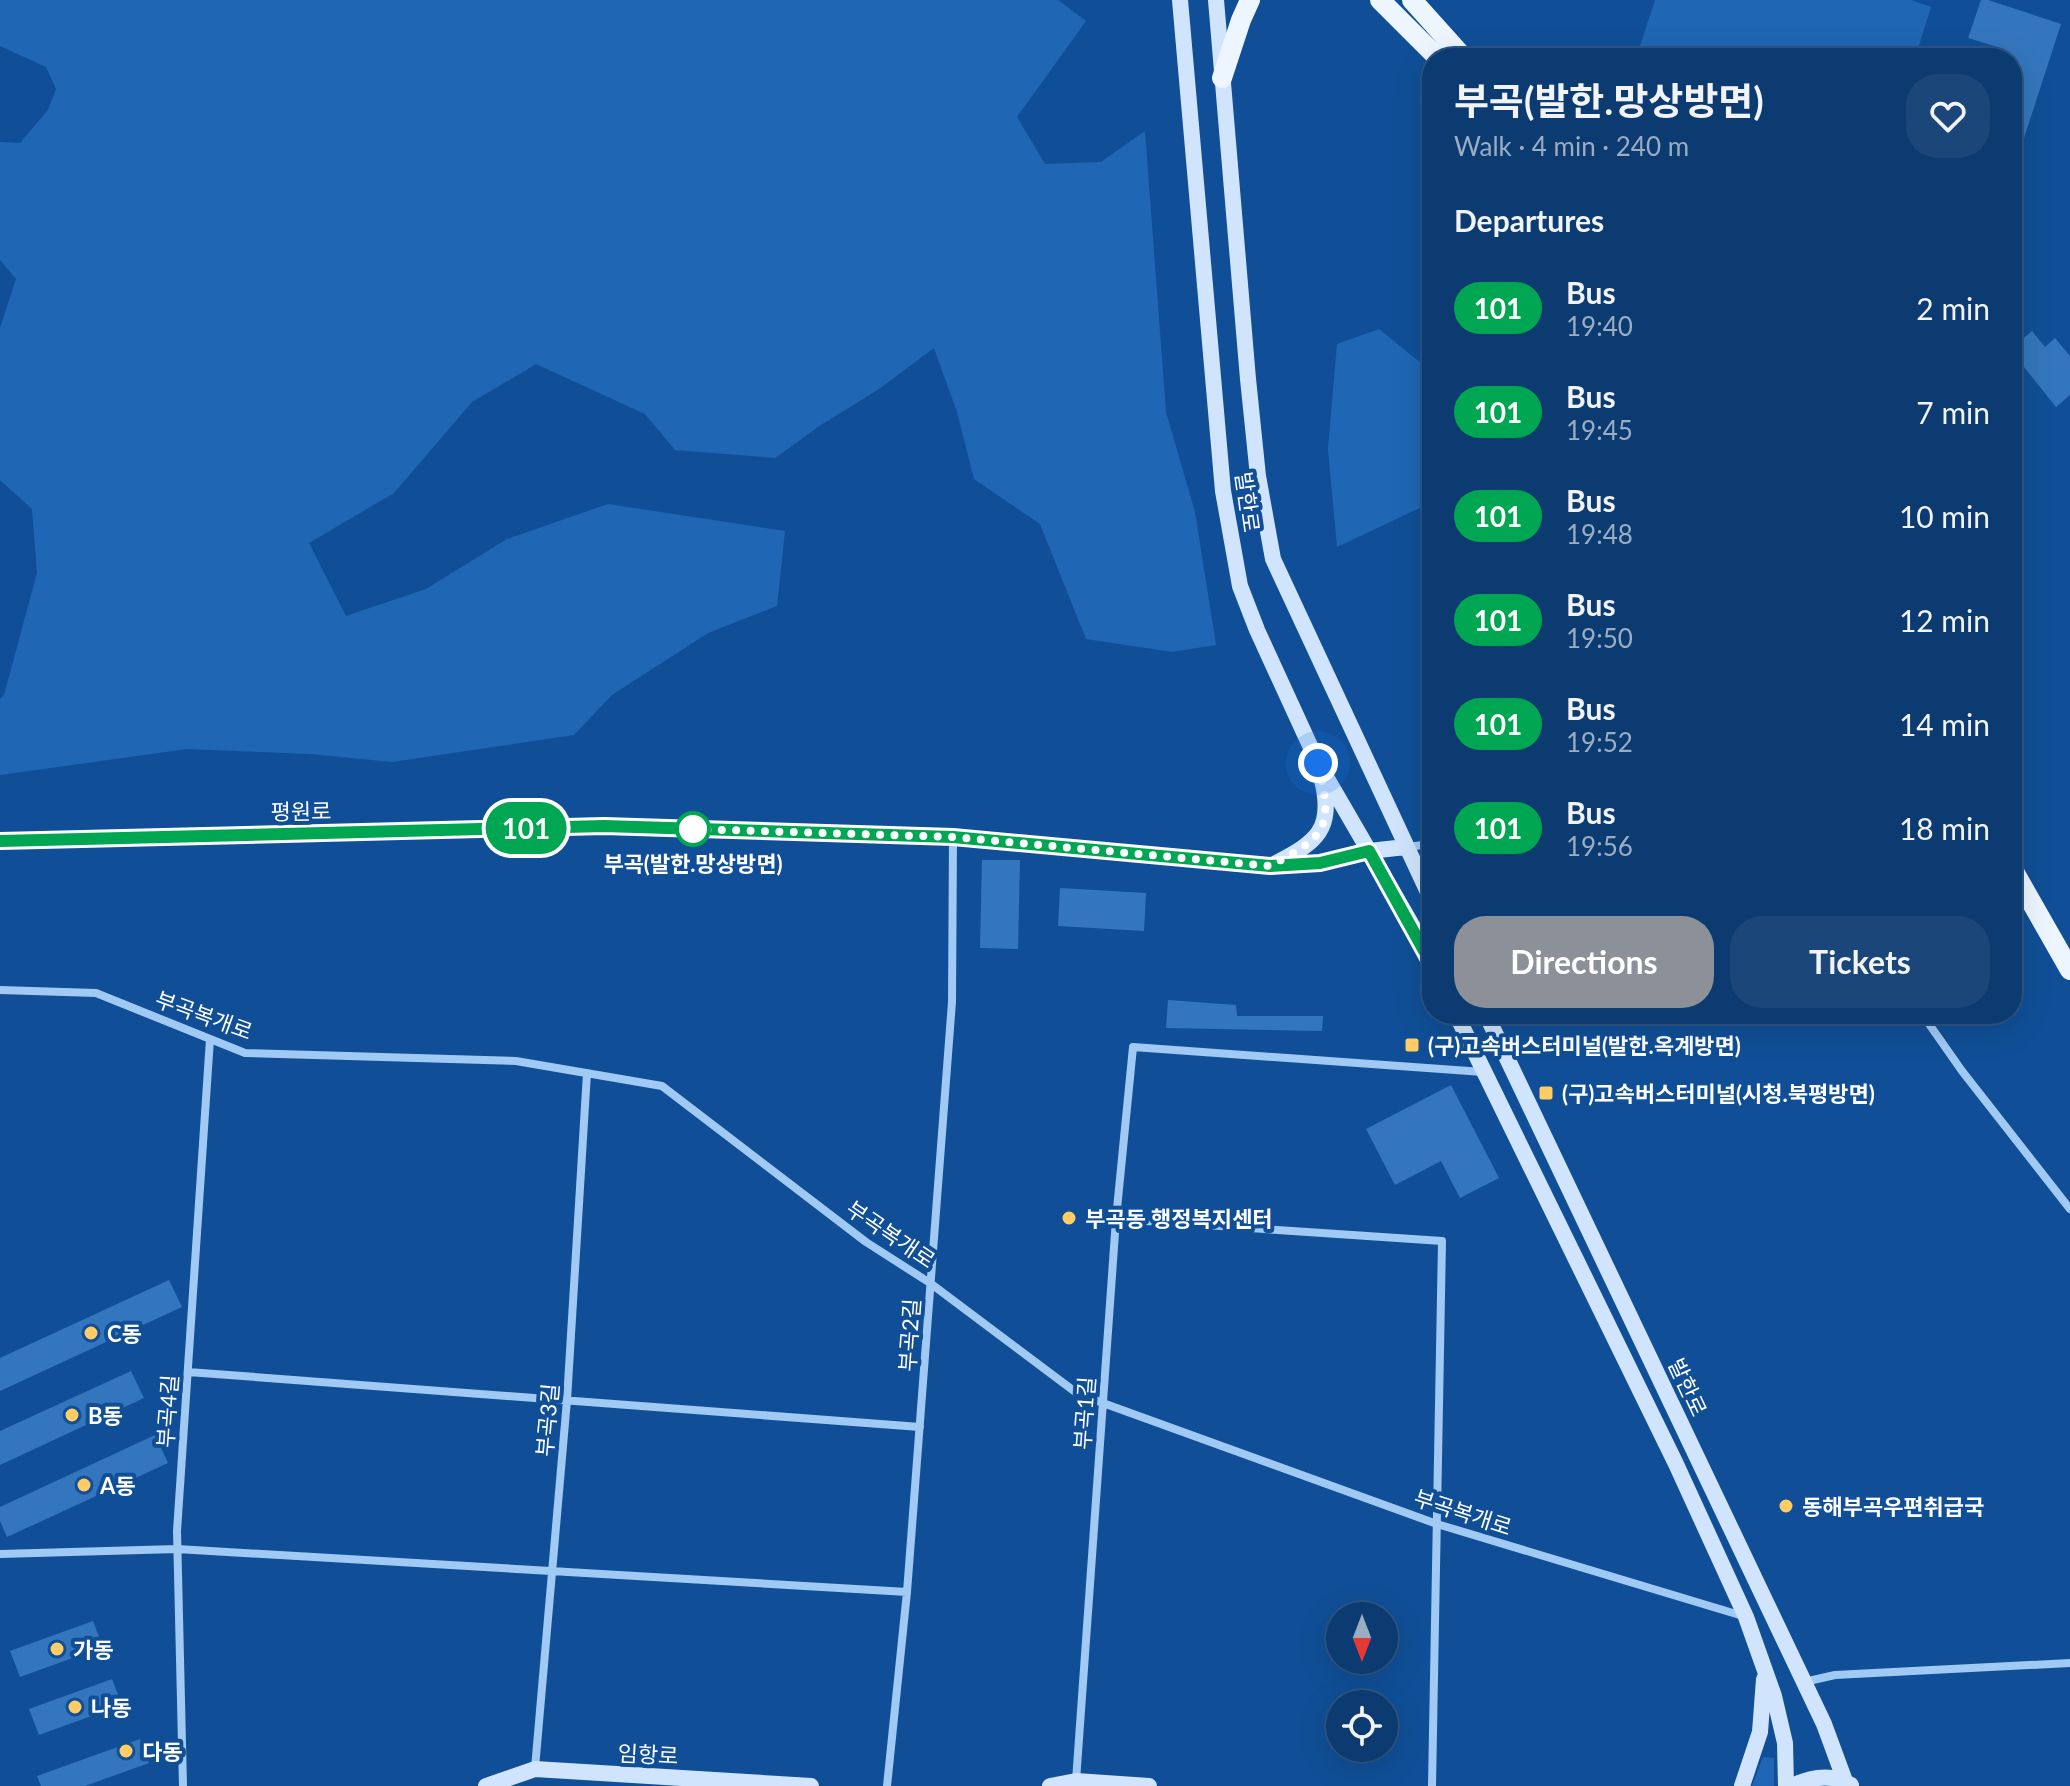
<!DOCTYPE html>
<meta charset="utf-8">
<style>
body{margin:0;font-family:Lato,"Noto Sans KR",sans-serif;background:#1a4679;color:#f1f3f6;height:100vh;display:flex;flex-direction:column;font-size:30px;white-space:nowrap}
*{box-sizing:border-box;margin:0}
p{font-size:26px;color:#9aadc3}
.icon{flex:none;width:44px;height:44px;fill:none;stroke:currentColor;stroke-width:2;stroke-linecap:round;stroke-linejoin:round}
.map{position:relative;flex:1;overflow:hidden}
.side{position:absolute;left:1422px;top:48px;width:600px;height:976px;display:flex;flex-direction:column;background:#0c3b71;border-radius:32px;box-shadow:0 8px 32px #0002,0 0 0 2px #2c5584}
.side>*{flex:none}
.badge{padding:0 16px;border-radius:26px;font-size:28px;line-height:52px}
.needle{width:52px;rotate:180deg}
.tools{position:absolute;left:1326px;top:1602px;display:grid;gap:16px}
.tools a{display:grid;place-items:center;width:72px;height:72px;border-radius:50%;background:#0c3b71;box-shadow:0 8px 32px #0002,0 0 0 2px #2c5584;font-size:40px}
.you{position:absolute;width:40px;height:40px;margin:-20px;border:6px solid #fff;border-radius:50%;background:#1a73e8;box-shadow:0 0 0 12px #1a73e833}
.map>.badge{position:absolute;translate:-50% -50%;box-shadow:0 0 0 4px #fff}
h2{padding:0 32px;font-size:30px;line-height:72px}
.round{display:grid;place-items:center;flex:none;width:84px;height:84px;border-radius:32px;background:#1a4679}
.head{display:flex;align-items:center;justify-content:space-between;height:136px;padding:0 32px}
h1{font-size:38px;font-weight:700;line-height:60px}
.primary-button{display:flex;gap:16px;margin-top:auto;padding:16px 32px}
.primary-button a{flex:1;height:92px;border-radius:32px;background:#8c9099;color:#fff;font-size:32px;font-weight:700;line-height:92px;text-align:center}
.primary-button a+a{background:#1a4679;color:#f1f3f6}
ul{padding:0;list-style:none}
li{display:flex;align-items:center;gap:24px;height:104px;padding:0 32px}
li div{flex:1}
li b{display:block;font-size:30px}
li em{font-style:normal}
li .badge{min-width:88px;font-weight:700;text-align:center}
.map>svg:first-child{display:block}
.green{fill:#1f67b4}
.building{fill:#3476bd}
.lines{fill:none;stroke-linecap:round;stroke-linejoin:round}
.street{stroke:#a0c9f4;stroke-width:8}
.secondary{stroke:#d0e5fd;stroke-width:16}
.primary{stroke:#edf5ff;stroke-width:20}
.line-casing{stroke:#fff;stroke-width:18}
.line{stroke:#00a651;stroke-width:12}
.walk{stroke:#fff;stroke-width:8;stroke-dasharray:0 14.4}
.stop-dot{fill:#fff;stroke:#00a651;stroke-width:4}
.poi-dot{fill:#ffcd63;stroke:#104f97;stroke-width:3}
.labels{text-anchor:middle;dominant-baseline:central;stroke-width:8;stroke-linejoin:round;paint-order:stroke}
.street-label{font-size:22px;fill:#fff;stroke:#104f97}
.stop-label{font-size:22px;font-weight:bold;fill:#fff;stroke:#104f97}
.poi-label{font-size:22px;font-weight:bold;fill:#fff;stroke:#104f97;text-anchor:start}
</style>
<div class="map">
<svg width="2070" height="1786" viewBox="0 0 2070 1786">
<rect width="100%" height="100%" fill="#104f97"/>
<path class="green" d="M0,0H1058L1086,21L1017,117L1045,164L1101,162L1145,131L1166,412L1195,512L1216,645L1172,652L1086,639L1040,524L974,479L957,412L934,348L879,389L821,425L775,458L675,450L645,414L536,364L472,402L394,493L309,543L346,616L426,589L507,539L608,504L785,531L777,606L708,633L612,695L574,735L392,762L311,754L187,749L0,775V699L4,695L37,573L32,509L0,480V328L16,279L0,260V142L20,143L48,110L56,89L46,67L0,46Z
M1655,0H1911L1931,7L1915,58H1636Z
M1379,329L1432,372V505H1426L1337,547L1328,449L1337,344Z
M1763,1757L1774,1758V1786H1752Z"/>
<path class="building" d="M1981,0H1988L2061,24L2013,172L2012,58H2001L2004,49L1968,38Z
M2032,331L2045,347L2055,338L2070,356V395L2056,407L2012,352V348Z
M982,860H1020L1018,949L980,948Z
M1060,888L1146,893L1144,931L1058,926Z
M1168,1000L1236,1005L1237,1016H1323L1322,1031L1166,1028Z
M1451,1085L1499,1178L1460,1198L1441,1161L1395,1185L1366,1129Z
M169,1280L182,1307L0,1391V1358Z
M131,1371L144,1398L0,1465V1431Z
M155,1435L168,1463L7,1537L0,1521V1507Z
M93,1621L103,1647L20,1677L10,1651Z
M112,1679L122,1705L39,1735L29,1709Z
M140,1739L149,1763L85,1786H41L37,1776Z"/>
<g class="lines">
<path class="street" d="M1406,847L1432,844
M0,990L96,993L245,1053L516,1061L662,1086L866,1242L930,1283L1078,1394L1437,1524L1743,1616
M1922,1014L1962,1071L2070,1209
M1116,1219L1442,1241L1432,1786
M188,1372L920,1427
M0,1554L177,1549L907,1592
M1804,1682L1835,1675L2070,1663
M535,1768L567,1400L587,1073
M1076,1781L1116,1219L1133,1047L1483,1072
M183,1786L177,1531L210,1039
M887,1786L907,1592L952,1002L953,837"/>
<path class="secondary" d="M1180,0L1223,491L1240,586L1257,630L1318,763L1416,932L1432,964
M1216,0L1248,379L1258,476L1273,559L1432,901
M0,841L604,826L953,837L1270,866L1320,863L1369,851L1406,847
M1276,863C1317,842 1334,829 1322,780
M1456,1014L1676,1464L1746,1617L1774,1696L1785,1743L1786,1786
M1486,1014L1824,1724L1845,1781
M486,1786L535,1769L811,1786
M1050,1786L1076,1781L1149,1786
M1742,1786L1760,1732L1764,1679
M1792,1786C1811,1777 1832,1773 1851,1785"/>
<path class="primary" d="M1380,0L1438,58
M1412,0L1464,58
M1222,78L1241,20L1250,0
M2012,868L2070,970"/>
</g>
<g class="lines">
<defs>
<path id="line" d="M0,841L604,826L953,837L1270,866L1320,863L1369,851L1432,965"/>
</defs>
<use href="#line" class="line-casing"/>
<use href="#line" class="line"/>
<path class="walk" d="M693,829L953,837L1270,866C1329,835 1333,827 1318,763"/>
</g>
<circle class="stop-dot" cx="693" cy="829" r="16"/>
<g class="poi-dot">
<rect x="1404" y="1037" width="16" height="16" rx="4"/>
<rect x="1538" y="1085" width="16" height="16" rx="4"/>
<circle cx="1069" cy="1218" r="8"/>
<circle cx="91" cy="1333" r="8"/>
<circle cx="72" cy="1415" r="8"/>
<circle cx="84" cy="1485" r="8"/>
<circle cx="1786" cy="1506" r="8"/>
<circle cx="57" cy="1649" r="8"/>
<circle cx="75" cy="1707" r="8"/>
<circle cx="126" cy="1751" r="8"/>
</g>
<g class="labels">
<g class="street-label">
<text transform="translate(1248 502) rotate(82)">발한로</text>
<text transform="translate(301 811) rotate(-1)">평원로</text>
<text transform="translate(204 1015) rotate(20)">부곡복개로</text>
<text transform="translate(891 1234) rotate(34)">부곡복개로</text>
<text transform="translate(909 1335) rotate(-86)">부곡2길</text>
<text transform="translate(1688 1387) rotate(65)">발한로</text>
<text transform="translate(167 1411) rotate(-86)">부곡4길</text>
<text transform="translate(1084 1413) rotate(-86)">부곡1길</text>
<text transform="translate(547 1420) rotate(-85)">부곡3길</text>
<text transform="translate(1463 1512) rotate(18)">부곡복개로</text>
<text transform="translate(648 1754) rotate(3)">임항로</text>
</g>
<g class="stop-label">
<text x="693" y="863">부곡(발한.망상방면)</text>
</g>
<g class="poi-label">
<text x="1428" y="1045">(구)고속버스터미널(발한.옥계방면)</text>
<text x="1562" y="1093">(구)고속버스터미널(시청.북평방면)</text>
<text x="1085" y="1218">부곡동 행정복지센터</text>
<text x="107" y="1333">C동</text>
<text x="88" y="1415">B동</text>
<text x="100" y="1485">A동</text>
<text x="1802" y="1506">동해부곡우편취급국</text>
<text x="73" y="1649">가동</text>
<text x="91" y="1707">나동</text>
<text x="142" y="1751">다동</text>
</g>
</g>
</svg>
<div class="tools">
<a><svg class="needle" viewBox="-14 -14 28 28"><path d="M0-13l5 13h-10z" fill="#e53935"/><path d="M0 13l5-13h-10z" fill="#9aadc3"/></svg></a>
<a><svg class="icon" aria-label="locate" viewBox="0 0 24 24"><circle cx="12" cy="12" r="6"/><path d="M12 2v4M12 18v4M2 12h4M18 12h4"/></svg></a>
</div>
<div class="you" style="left:1318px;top:763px"></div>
<b class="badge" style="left:526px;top:828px;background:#00a651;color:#fff">101</b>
<section class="side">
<div class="head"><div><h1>부곡(발한.망상방면)</h1><p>Walk · 4 min · 240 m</p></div><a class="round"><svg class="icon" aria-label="heart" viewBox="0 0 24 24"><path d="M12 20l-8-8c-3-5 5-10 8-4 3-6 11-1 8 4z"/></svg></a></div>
<h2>Departures</h2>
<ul>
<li><span class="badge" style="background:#00a651;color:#fff">101</span><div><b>Bus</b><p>19:40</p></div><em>2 min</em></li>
<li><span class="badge" style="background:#00a651;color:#fff">101</span><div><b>Bus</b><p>19:45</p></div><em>7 min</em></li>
<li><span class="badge" style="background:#00a651;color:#fff">101</span><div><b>Bus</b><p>19:48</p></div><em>10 min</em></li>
<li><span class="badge" style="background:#00a651;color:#fff">101</span><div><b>Bus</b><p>19:50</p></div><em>12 min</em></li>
<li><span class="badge" style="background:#00a651;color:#fff">101</span><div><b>Bus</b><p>19:52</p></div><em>14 min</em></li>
<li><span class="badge" style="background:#00a651;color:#fff">101</span><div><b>Bus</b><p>19:56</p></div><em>18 min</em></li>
</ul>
<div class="primary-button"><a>Directions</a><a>Tickets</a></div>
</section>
</div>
